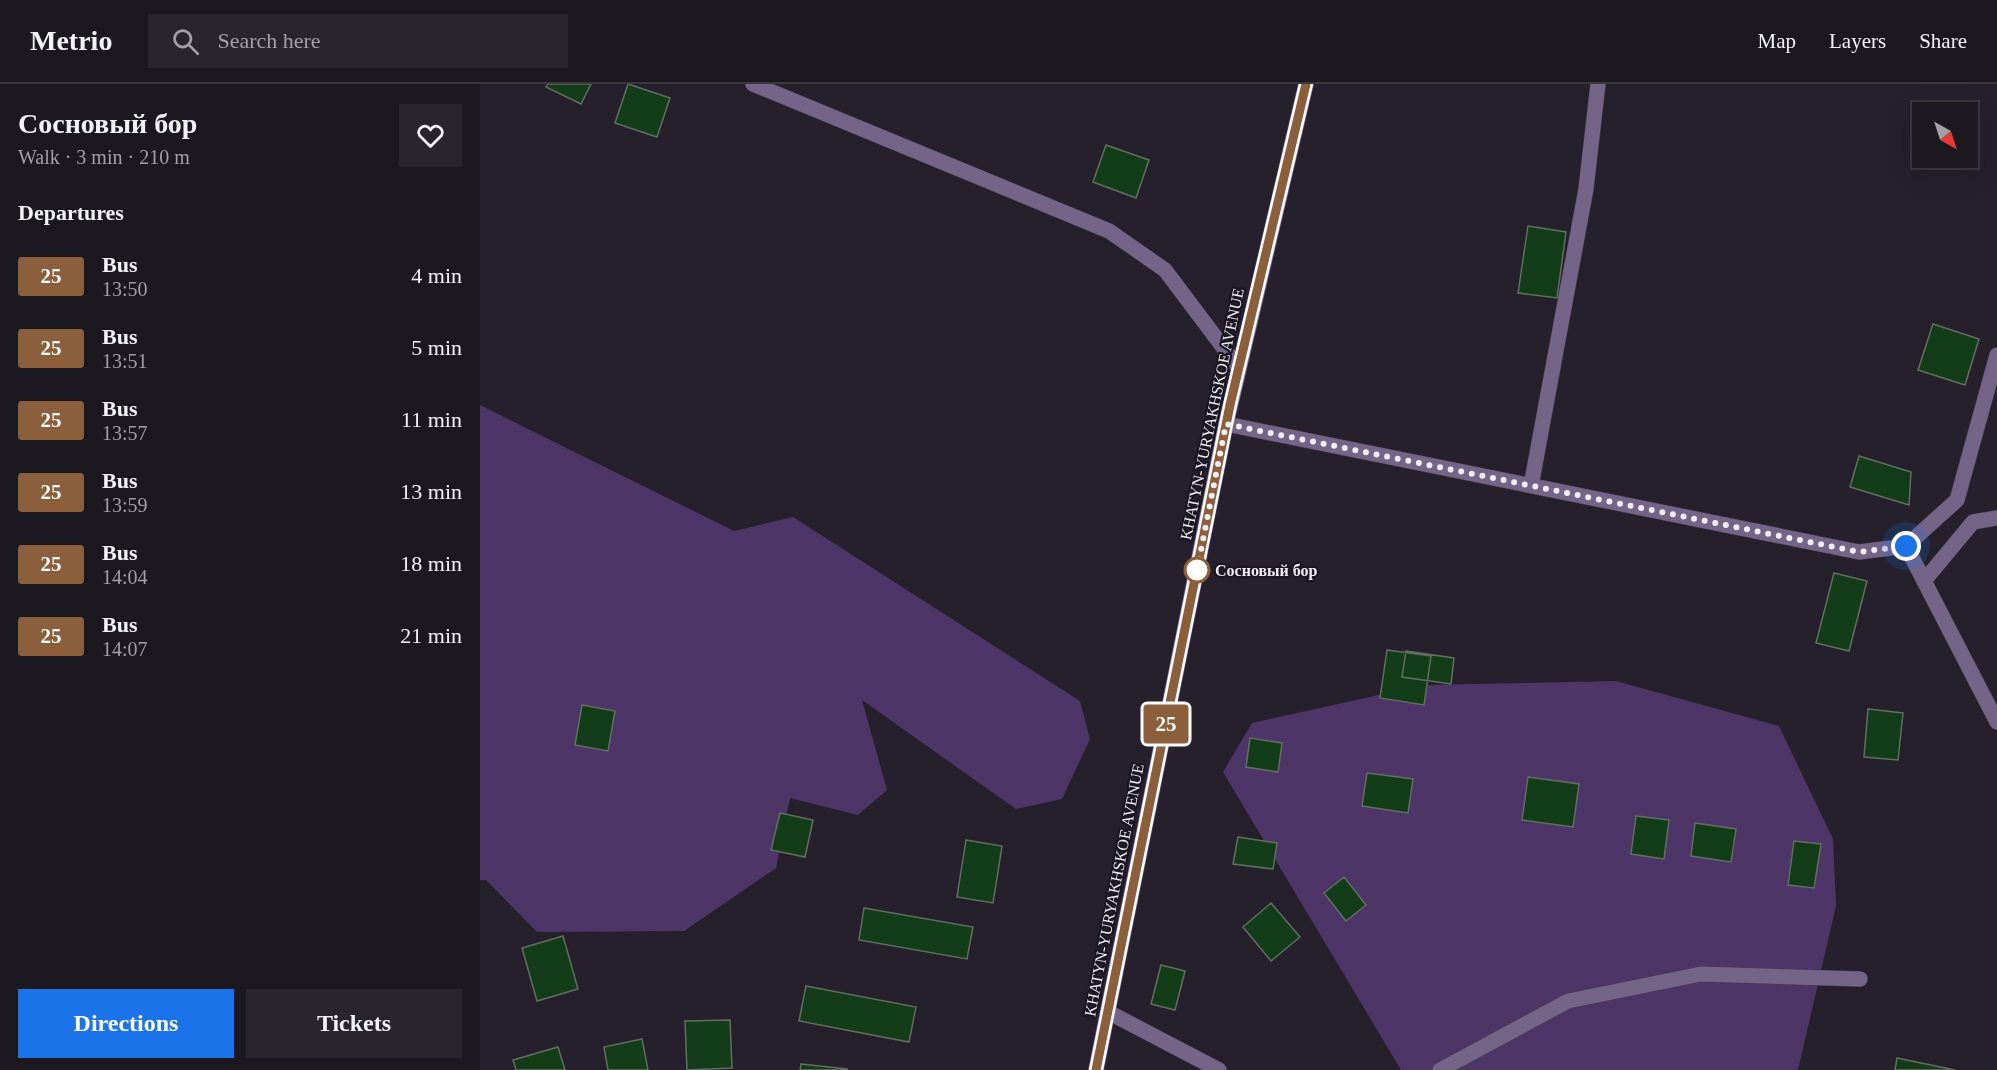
<!DOCTYPE html>
<meta charset="utf-8">
<style>
body{margin:0;font-family:Georgia,serif;background:#29252d;color:#f1f3f6;height:100vh;display:flex;flex-direction:column;font-size:22px;white-space:nowrap}
*{box-sizing:border-box;margin:0}
p{font-size:20px;color:#a0a0a5}
.icon{flex:none;width:33px;height:33px;fill:none;stroke:currentColor;stroke-width:2;stroke-linecap:round;stroke-linejoin:round}
.map{position:relative;flex:1;overflow:hidden}
.panel{display:flex;flex-direction:column;background:#1c1820;width:480px}
.panel>*{flex:none}
.badge{padding:0 12px;border-radius:4px;font-size:21px;line-height:39px}
.needle{width:39px;rotate:141deg}
.buttons{position:absolute;left:1432px;top:18px;display:grid;gap:12px}
.buttons a{display:grid;place-items:center;width:66px;height:66px;border-radius:0px;background:#1c1820;box-shadow:0 6px 24px #0002,0 0 0 2px #3a373e;font-size:30px}
.you{position:absolute;width:30px;height:30px;margin:-15px;border:4px solid #fff;border-radius:50%;background:#1a73e8;box-shadow:0 0 0 9px #1a73e833}
.map>.badge{position:absolute;translate:-50% -50%;box-shadow:0 0 0 3px #fff}
h2{padding:0 18px;font-size:22px;line-height:54px}
.round{display:grid;place-items:center;flex:none;width:63px;height:63px;border-radius:0px;background:#29252d}
.overview{display:flex;align-items:center;justify-content:space-between;height:102px;padding:0 18px}
h1{font-size:28px;font-weight:700;line-height:45px}
.button{display:flex;gap:12px;margin-top:auto;padding:12px 18px}
.button a{flex:1;height:69px;border-radius:0px;background:#1a73e8;color:#fff;font-size:24px;font-weight:700;line-height:69px;text-align:center}
.button a+a{background:#29252d;color:#f1f3f6}
ul{padding:0;list-style:none}
li{display:flex;align-items:center;gap:18px;height:72px;padding:0 18px}
li div{flex:1}
li b{display:block;font-size:22px}
li em{font-style:normal}
li .badge{min-width:66px;font-weight:700;text-align:center}
header{display:flex;align-items:center;gap:36px;box-sizing:border-box;height:84px;padding:0 30px;background:#1c1820;border-bottom:2px solid #3a373e}
header strong{font-size:28px}
nav{display:flex;gap:33px;margin-inline-start:auto;font-size:21px}
.search{width:420px;height:54px;background:#29252d;display:flex;align-items:center;gap:15px;box-sizing:border-box;padding:0 21px;border-radius:0px;color:#a0a0a5;font-size:22px}
main{display:flex;flex:1;min-height:0}
.map>svg:first-child{display:block}
.green{fill:#4d3667}
.building{fill:#133c18;stroke:#636e63;stroke-width:1.5}
.lines{fill:none;stroke-linecap:round;stroke-linejoin:round}
.minor-casing{stroke:#423d47;stroke-width:16}
.secondary-casing{stroke:#423d47;stroke-width:16}
.minor{stroke:#746488;stroke-width:15}
.secondary{stroke:#a389c3;stroke-width:15}
.line-casing{stroke:#fff;stroke-width:14}
.line{stroke:#8b5e3c;stroke-width:9}
.walk{stroke:#f1edf5;stroke-width:6;stroke-dasharray:0 10.8}
.stop-dot{fill:#fff;stroke:#8b5e3c;stroke-width:3}
.labels{text-anchor:middle;dominant-baseline:central;stroke-width:4.5;stroke-linejoin:round;paint-order:stroke}
.street-label{font-size:16px;fill:#f1edf5;stroke:#1b1722}
.stop-label{font-size:16px;font-weight:bold;fill:#f1edf5;stroke:#1b1722;text-anchor:start}
</style>
<header>
<strong>Metrio</strong>
<div class="search"><svg class="icon" aria-label="search" viewBox="0 0 24 24"><circle cx="10" cy="10" r="6"/><path d="M15 15l6 6"/></svg>Search here</div>
<nav><a>Map</a><a>Layers</a><a>Share</a></nav>
</header>
<main>
<section class="panel">
<div class="overview"><div><h1>Сосновый бор</h1><p>Walk · 3 min · 210 m</p></div><a class="round"><svg class="icon" aria-label="heart" viewBox="0 0 24 24"><path d="M12 20l-8-8c-3-5 5-10 8-4 3-6 11-1 8 4z"/></svg></a></div>
<h2>Departures</h2>
<ul>
<li><span class="badge" style="background:#8b5e3c;color:#fff">25</span><div><b>Bus</b><p>13:50</p></div><em>4 min</em></li>
<li><span class="badge" style="background:#8b5e3c;color:#fff">25</span><div><b>Bus</b><p>13:51</p></div><em>5 min</em></li>
<li><span class="badge" style="background:#8b5e3c;color:#fff">25</span><div><b>Bus</b><p>13:57</p></div><em>11 min</em></li>
<li><span class="badge" style="background:#8b5e3c;color:#fff">25</span><div><b>Bus</b><p>13:59</p></div><em>13 min</em></li>
<li><span class="badge" style="background:#8b5e3c;color:#fff">25</span><div><b>Bus</b><p>14:04</p></div><em>18 min</em></li>
<li><span class="badge" style="background:#8b5e3c;color:#fff">25</span><div><b>Bus</b><p>14:07</p></div><em>21 min</em></li>
</ul>
<div class="button"><a>Directions</a><a>Tickets</a></div>
</section>
<div class="map">
<svg width="1517" height="986" viewBox="0 0 1517 986">
<rect width="100%" height="100%" fill="#25202b"/>
<path class="green" d="M0,321L254,447L313,433L600,617L610,655L582,715L536,725L382,616L407,706L378,731L310,714L296,784L204,847L57,848L6,796H0Z
M1136,597L1299,642L1353,755L1356,822L1318,986H921L743,688L772,639L944,601Z"/>
<path class="building" d="M68,0H111L101,20L66,3Z
M148,0L190,14L177,53L135,39Z
M626,61L669,76L656,114L613,98Z
M1048,142L1086,148L1077,214L1038,209Z
M1453,240L1499,255L1485,301L1438,286Z
M1379,372L1431,388L1429,421L1370,403Z
M1354,489L1387,497L1369,567L1336,559Z
M907,566L951,572L944,621L900,614Z
M926,567L974,574L971,600L922,593Z
M102,621L135,627L128,667L95,661Z
M1388,625L1423,629L1418,676L1384,673Z
M770,654L802,659L798,688L766,683Z
M887,689L933,695L928,729L882,722Z
M1048,693L1099,700L1093,743L1042,736Z
M300,729L333,736L325,773L291,766Z
M1156,732L1189,736L1184,775L1151,770Z
M1215,739L1256,745L1251,778L1211,772Z
M758,753L797,759L793,785L753,780Z
M486,756L522,762L513,819L477,813Z
M1314,757L1341,760L1334,804L1308,801Z
M864,793L886,821L866,837L844,809Z
M791,819L820,853L791,877L763,843Z
M384,824L493,843L487,875L379,856Z
M83,852L98,905L57,917L42,864Z
M681,881L705,887L695,926L671,920Z
M326,902L436,923L429,958L319,937Z
M250,936L252,984L207,986L205,937Z
M162,955L168,986H128L124,963Z
M78,963L85,986H36L33,976Z
M1417,974L1475,986H1415Z
M321,980L367,985V986H320Z"/>
<g class="lines">
<defs>
<path id="minor" d="M273,0L629,147L685,186L758,283
M746,340L1379,468L1426,462L1477,416L1517,271
M1051,402L1106,105L1118,0
M1426,462L1517,638
M1444,497L1493,438L1517,434
M628,928L739,986
M960,986L1088,917L1221,890L1380,895"/>
<path id="secondary" d="M616,986L746,340L826,0"/>
</defs>
<use href="#minor" class="minor-casing"/>
<use href="#secondary" class="secondary-casing"/>
<use href="#minor" class="minor"/>
<use href="#secondary" class="secondary"/>
</g>
<g class="lines">
<defs>
<path id="line" d="M616,986L750,321L826,0"/>
</defs>
<use href="#line" class="line-casing"/>
<use href="#line" class="line"/>
<path class="walk" d="M717,486L746,340L1379,468L1426,462"/>
</g>
<circle class="stop-dot" cx="717" cy="486" r="12"/>
<g class="labels">
<g class="street-label">
<text transform="translate(732 330) rotate(-78)">KHATYN-YURYAKHSKOE AVENUE</text>
<text transform="translate(634 806) rotate(-79)">KHATYN-YURYAKHSKOE AVENUE</text>
</g>
<g class="stop-label">
<text x="735" y="486">Сосновый бор</text>
</g>
</g>
</svg>
<div class="buttons">
<a><svg class="needle" viewBox="-14 -14 28 28"><path d="M0-13l5 13h-10z" fill="#e53935"/><path d="M0 13l5-13h-10z" fill="#a0a0a5"/></svg></a>
</div>
<div class="you" style="left:1426px;top:462px"></div>
<b class="badge" style="left:686px;top:640px;background:#8b5e3c;color:#fff">25</b>
</div>
</main>
